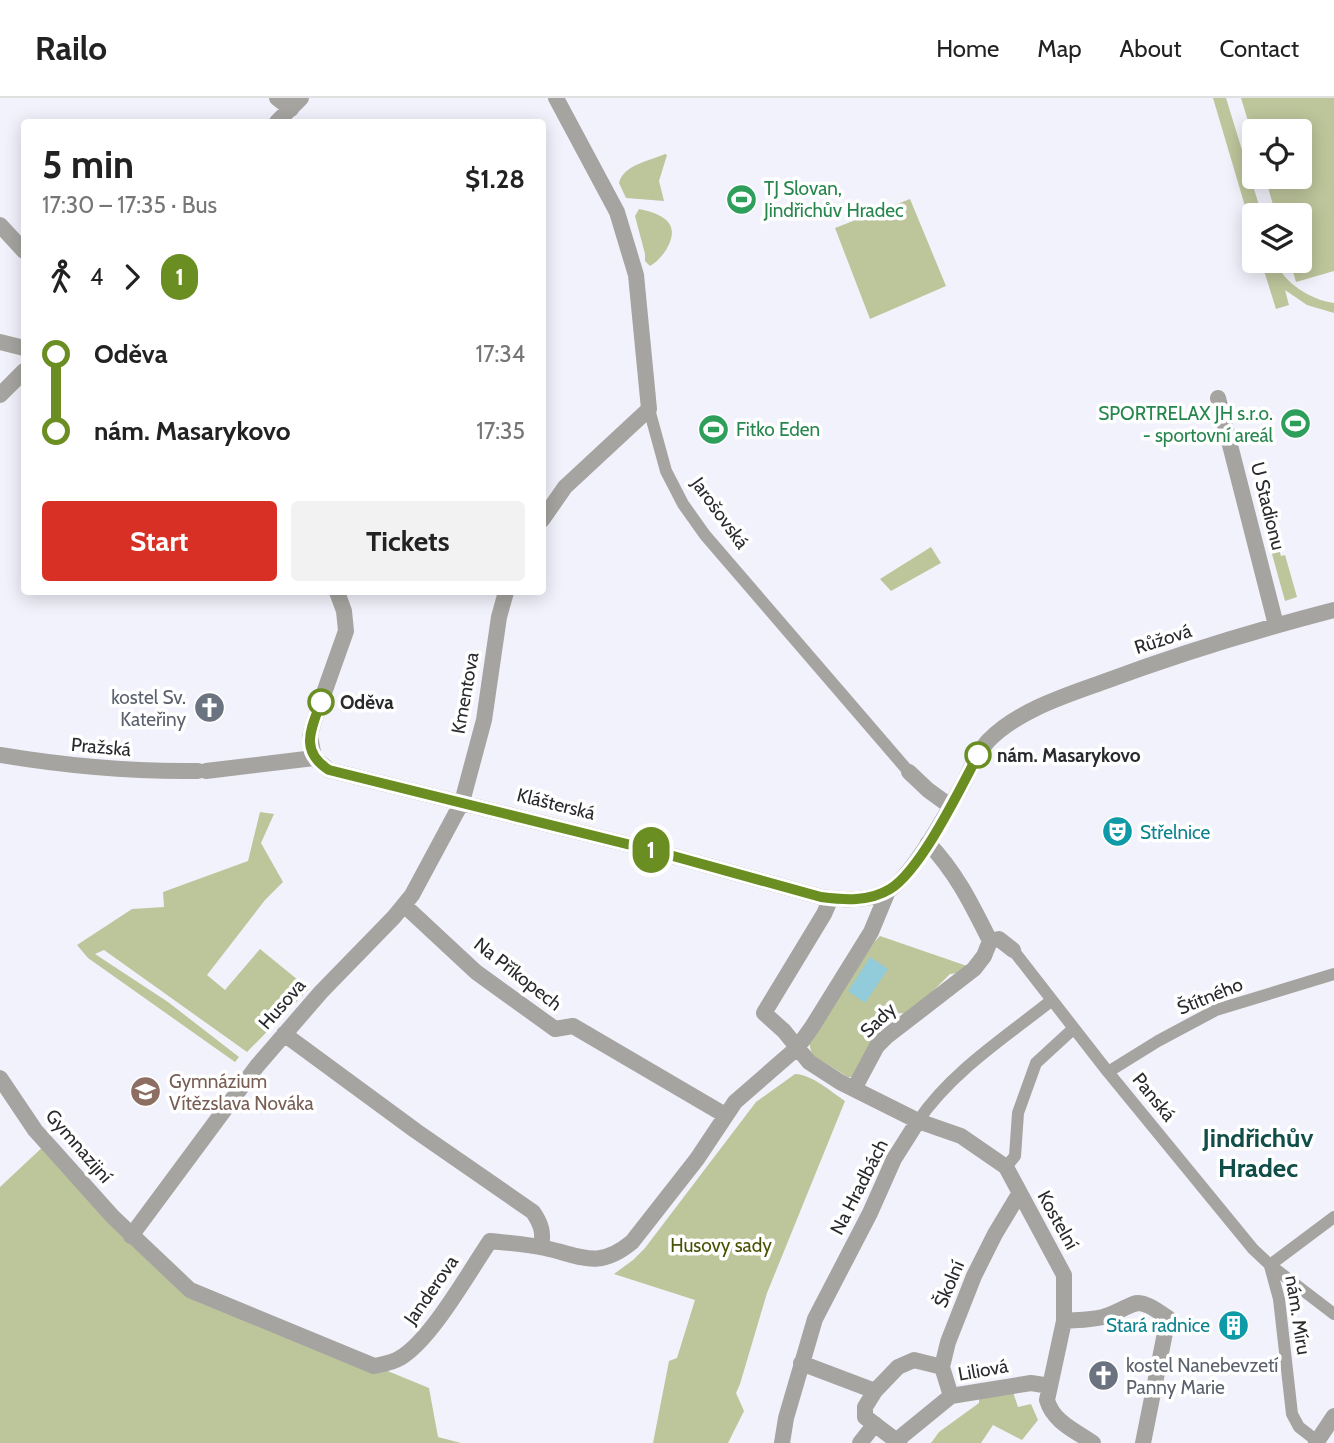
<!DOCTYPE html>
<meta charset="utf-8">
<style>
body{margin:0;font-family:Cabin,sans-serif;background:#f2f2f2;color:#222;height:100vh;display:flex;flex-direction:column;font-size:26px;white-space:nowrap}
*{box-sizing:border-box;margin:0}
p{font-size:23px;color:#767676}
.icon{flex:none;width:38px;height:38px;fill:none;stroke:currentColor;stroke-width:2;stroke-linecap:round;stroke-linejoin:round}
.map{position:relative;flex:1;overflow:hidden}
.drawer{position:absolute;left:21px;top:21px;width:525px;height:476px;display:flex;flex-direction:column;background:#fff;border-radius:7px;box-shadow:0 4px 18px #0003}
.drawer>*{flex:none}
.badge{padding:0 14px;border-radius:23px;font-size:24px;line-height:46px}
.tools{position:absolute;left:1242px;top:21px;display:grid;gap:14px}
.tools a{display:grid;place-items:center;width:70px;height:70px;border-radius:7px;background:#fff;box-shadow:0 4px 18px #0003;font-size:35px}
.map>.badge{position:absolute;translate:-50% -50%;box-shadow:0 0 0 4px #fff}
.legs{display:flex;align-items:center;gap:10px;height:77px;padding:0 21px;font-size:23px}
.legs p{margin-inline-start:auto}
.headline{display:flex;align-items:center;justify-content:space-between;height:119px;padding:0 21px}
h1{font-size:38px;font-weight:700;line-height:52px}
.button{display:flex;gap:14px;margin-top:auto;padding:14px 21px}
.button a{flex:1;height:80px;border-radius:7px;background:#d93025;color:#fff;font-size:28px;font-weight:700;line-height:80px;text-align:center}
.button a+a{background:#f2f2f2;color:#222}
ul{padding:0 21px;list-style:none}
li{display:flex;align-items:center;gap:24px;height:77px;font-size:26px}
li i{display:grid;place-items:center;width:10px;height:100%;margin:0 9px;background:currentColor}
li i::after{content:'';width:18px;height:18px;margin:-9px;border:5px solid;border-radius:50%;background:#fff}
li p{margin-inline-start:auto}
li:first-child i{background:linear-gradient(#0000 50%,currentColor 0)}
li:last-child i{background:linear-gradient(currentColor 50%,#0000 0)}
header{display:flex;align-items:center;gap:42px;box-sizing:border-box;height:98px;padding:0 35px;background:#fff;border-bottom:2px solid #e0e0e0}
header strong{font-size:33px}
nav{display:flex;gap:38px;margin-inline-start:auto;font-size:24px}
.map>svg:first-child{display:block}
.green{fill:#bdc59b}
.water{fill:#92cbda}
.lines{fill:none;stroke-linecap:round;stroke-linejoin:round}
.pedestrian{stroke:#a5a4a0;stroke-width:12}
.minor{stroke:#a5a4a0;stroke-width:16}
.line-1-casing{stroke:#fff;stroke-width:16}
.line-1{stroke:#6b8e23;stroke-width:10}
.stop-1-dot{fill:#fff;stroke:#6b8e23;stroke-width:3.5}
.labels{text-anchor:middle;dominant-baseline:central;stroke-width:7;stroke-linejoin:round;paint-order:stroke}
.leisure-label{font-size:19px;fill:#27864d;stroke:#fff;text-anchor:start}
.street-label{font-size:19px;fill:#292a2d;stroke:#fff}
.worship-label{font-size:19px;fill:#5b616d;stroke:#fff;text-anchor:end}
.stop-label{font-size:19px;font-weight:bold;fill:#292a2d;stroke:#fff;text-anchor:start}
.culture-label{font-size:19px;fill:#0d838f;stroke:#fff;text-anchor:start}
.education-label{font-size:19px;fill:#785e54;stroke:#fff;text-anchor:start}
.park-label{font-size:19px;fill:#4a5206;stroke:#fff}
.district-label{font-size:26px;font-weight:bold;fill:#114e49;stroke:#fff}
</style>
<header>
<strong>Railo</strong>
<nav><a>Home</a><a>Map</a><a>About</a><a>Contact</a></nav>
</header>
<div class="map">
<svg width="1334" height="1345" viewBox="0 0 1334 1345">
<rect width="100%" height="100%" fill="#f2f2fc"/>
<path class="green" d="M1213,0H1226L1262,117H1255V142Z
M1241,0H1334V173L1296,184L1290,163H1300V117H1276L1265,79H1300V33H1255V46Z
M665,56L667,57L659,83L664,103L626,100L619,85C623,67 649,63 665,56Z
M910,101L946,188L870,221L835,130Z
M639,111C663,116 682,125 666,152C661,159 657,164 650,168L645,163V156L635,118Z
M1261,163H1275C1284,185 1311,202 1334,205V215L1307,207L1285,192L1289,207L1276,211Z
M1274,436L1281,458L1285,457L1297,499L1285,503L1267,438Z
M931,449L941,465L891,493L880,481Z
M260,714L274,716L261,745L283,784L265,802L207,877L225,892L260,851L309,891L247,954L104,852L95,856L168,904L239,959L235,964L88,860L77,847L132,811L164,809L163,794L248,763Z
M880,838L967,868L960,875L950,876L910,916L897,915L880,931V939L853,979H848L812,957L809,945L874,844Z
M795,976C813,977 830,993 845,1003L767,1195L740,1286L736,1295L744,1313L728,1345H653L669,1263L677,1260L695,1202L614,1176L633,1162L645,1150L756,1004Z
M47,1045L190,1192L429,1290L438,1339L461,1345H0V1089Z
M1013,1294L1018,1309L1031,1306L1038,1322L1022,1342L993,1327L981,1345H931L939,1334L979,1305V1300Z"/>
<path class="water" d="M870,859L888,871L865,905L848,893Z"/>
<g class="lines">
<path class="pedestrian" d="M649,311L666,373L683,406L705,437L909,674
M1013,852L1108,974L1253,1151L1270,1167L1334,1216
M1108,974L1158,943L1216,912L1334,876
M918,1023C952,973 1006,939 1052,902
M1006,1069L1015,1058L1018,1015L1036,965L1073,931
M1270,1167L1334,1119
M1270,1168L1279,1201L1292,1316L1299,1329L1317,1343"/>
<path class="minor" d="M277,0L291,11
M277,24L301,0
M0,127L24,153
M0,244L24,250
M0,297L24,273
M1218,300L1276,527
M542,422L565,389L649,311L636,177L617,114L556,0
M0,657C66,668 131,674 198,673
M314,660L329,672L655,753L821,799C844,802 868,804 889,792C914,777 949,711 964,684C971,670 978,654 988,643C1018,612 1067,597 1106,583C1181,555 1257,532 1334,512
M314,660L310,638L314,623L346,533L344,513L337,494
M206,673L314,660
M909,674L928,692L950,708
M928,745C956,774 972,807 990,843
M831,800L824,816L764,915L784,933L809,964L840,984L918,1023L961,1038L1006,1069L1064,1177V1223L1047,1302C1053,1324 1076,1333 1093,1345
M405,808L476,874L555,931L573,928L725,1017
M990,843L999,841L1013,852
M284,936L416,1033L533,1114C541,1126 544,1134 541,1149
M0,980L35,1032L113,1119L190,1192L374,1268C384,1266 392,1265 400,1260C431,1242 469,1174 490,1143C508,1145 527,1146 545,1150C582,1158 598,1172 632,1144L697,1061L735,1004L797,950L812,929L871,834L888,793
M854,991L877,948L886,939L974,871L984,858L990,843
M131,1138L257,968L321,894L394,819L412,797L462,704L484,622L499,519L506,494
M1064,1223C1076,1222 1091,1222 1103,1219C1137,1209 1131,1193 1168,1220L1143,1345
M801,1265L875,1293L865,1309V1319L898,1344L902,1338L951,1298L1031,1285L1050,1288
M875,1293L898,1269L914,1262L942,1269
M951,1298L942,1269L948,1244L974,1178L995,1136L1019,1096
M782,1345L786,1320L815,1221L870,1115L894,1061L918,1023
M860,1345L875,1326
M1316,1345L1334,1318"/>
</g>
<g class="lines">
<defs>
<path id="line-1" d="M321,604C311,631 299,653 329,672L655,753L821,799C844,802 869,804 890,791C921,772 960,691 978,657"/>
</defs>
<use href="#line-1" class="line-1-casing"/>
<use href="#line-1" class="line-1"/>
</g>
<defs>
<symbol id="stadium-disc" viewBox="-11 -11 22 22"><circle r="9.5" fill="#2e9e5b" stroke="#fff"/><path d="M0-5a6.5 5 0 1 0 0 10a6.5 5 0 1 0 0-10ZM-3.5-1.8h7v3.6h-7Z" fill="#fff"/></symbol>
<symbol id="church-disc" viewBox="-11 -11 22 22"><circle r="9.5" fill="#6b7280" stroke="#fff"/><path d="M-1.2-6h2.4v3.5h3.3v2.4h-3.3V6h-2.4V-.1h-3.3v-2.4h3.3Z" fill="#fff"/></symbol>
<symbol id="theatre-disc" viewBox="-11 -11 22 22"><circle r="9.5" fill="#0f9aa8" stroke="#fff"/><path d="M-5-5.5Q0-4 5-5.5V0Q5 5 0 6Q-5 5-5 0ZM-3.3-2.5H-1v1.5H-3.3ZM1-2.5H3.3v1.5H1ZM-2.8 1Q0 5.5 2.8 1Z" fill="#fff"/></symbol>
<symbol id="university-disc" viewBox="-11 -11 22 22"><circle r="9.5" fill="#8d6e63" stroke="#fff"/><path d="M0-5L7-2L0 1L-7-2ZM-4 1L0 2.5L4 1V4Q0 6-4 4Z" fill="#fff"/></symbol>
<symbol id="building-disc" viewBox="-11 -11 22 22"><circle r="9.5" fill="#0f9aa8" stroke="#fff"/><path d="M-4-6H4V6H1V3H-1V6H-4ZM-2.5-4.3h1.7v1.8h-1.7ZM.8-4.3h1.7v1.8H.8ZM-2.5-1h1.7V.8h-1.7ZM.8-1h1.7V.8H.8Z" fill="#fff"/></symbol>
</defs>
<g fill-rule="evenodd">
<use href="#stadium-disc" x="724" y="84" width="35" height="35"/>
<use href="#stadium-disc" x="1278" y="308" width="35" height="35"/>
<use href="#stadium-disc" x="696" y="314" width="35" height="35"/>
<use href="#church-disc" x="192" y="592" width="35" height="35"/>
<use href="#theatre-disc" x="1100" y="716" width="35" height="35"/>
<use href="#university-disc" x="128" y="976" width="35" height="35"/>
<use href="#building-disc" x="1216" y="1210" width="35" height="35"/>
<use href="#church-disc" x="1086" y="1260" width="35" height="35"/>
</g>
<g class="stop-1-dot">
<circle cx="321" cy="604" r="12"/>
<circle cx="978" cy="657" r="12"/>
</g>
<g class="labels">
<g class="leisure-label">
<text x="764" y="90">TJ Slovan,<tspan x="764" dy="22">Jindřichův Hradec</tspan></text>
<text x="1273" y="315" text-anchor="end">SPORTRELAX JH s.r.o.<tspan x="1273" dy="22">- sportovní areál</tspan></text>
<text x="736" y="331">Fitko Eden</text>
</g>
<g class="street-label">
<text transform="translate(1268 408) rotate(76)">U Stadionu</text>
<text transform="translate(720 415) rotate(54)">Jarošovská</text>
<text transform="translate(1163 541) rotate(-18)">Růžová</text>
<text transform="translate(465 595) rotate(-80)">Kmentova</text>
<text transform="translate(101 649) rotate(5)">Pražská</text>
<text transform="translate(556 706) rotate(14)">Klášterská</text>
<text transform="translate(518 876) rotate(38)">Na Příkopech</text>
<text transform="translate(1210 898) rotate(-22)">Štítného</text>
<text transform="translate(282 906) rotate(-49)">Husova</text>
<text transform="translate(878 922) rotate(-44)">Sady</text>
<text transform="translate(1154 999) rotate(51)">Panská</text>
<text transform="translate(79 1048) rotate(49)">Gymnazijní</text>
<text transform="translate(859 1089) rotate(-63)">Na Hradbách</text>
<text transform="translate(1058 1122) rotate(61)">Kostelní</text>
<text transform="translate(949 1186) rotate(-67)">Školní</text>
<text transform="translate(431 1192) rotate(-55)">Janderova</text>
<text transform="translate(1298 1217) rotate(81)">nám. Míru</text>
<text transform="translate(983 1272) rotate(-10)">Liliová</text>
</g>
<g class="worship-label">
<text x="186" y="599">kostel Sv.<tspan x="186" dy="22">Kateřiny</tspan></text>
<text x="1126" y="1267" text-anchor="start">kostel Nanebevzetí<tspan x="1126" dy="22">Panny Marie</tspan></text>
</g>
<g class="stop-label">
<text x="340" y="604">Oděva</text>
<text x="997" y="657">nám. Masarykovo</text>
</g>
<g class="culture-label">
<text x="1140" y="734">Střelnice</text>
<text x="1210" y="1227" text-anchor="end">Stará radnice</text>
</g>
<g class="education-label">
<text x="169" y="983">Gymnázium<tspan x="169" dy="22">Vítězslava Nováka</tspan></text>
</g>
<g class="park-label">
<text x="721" y="1147">Husovy sady</text>
</g>
<g class="district-label">
<text x="1258" y="1040">Jindřichův<tspan x="1258" dy="30">Hradec</tspan></text>
</g>
</g>
</svg>
<div class="tools">
<a><svg class="icon" aria-label="locate" viewBox="0 0 24 24"><circle cx="12" cy="12" r="6"/><path d="M12 2v4M12 18v4M2 12h4M18 12h4"/></svg></a>
<a><svg class="icon" aria-label="layers" viewBox="0 0 24 24"><path d="M12 4l9 5-9 5-9-5zM3 14l9 5 9-5"/></svg></a>
</div>
<b class="badge" style="left:651px;top:752px;background:#6b8e23;color:#fff">1</b>
<section class="drawer">
<div class="headline"><div><h1>5 min</h1><p>17:30 – 17:35 · Bus</p></div><b>$1.28</b></div>
<div class="legs"><svg class="icon" aria-label="walk" viewBox="0 0 24 24"><circle cx="13" cy="4" r="2"/><path d="M13 8l-2 6 4 7M11 14l-3 7M7 12l3-4h3l4 4"/></svg>4<svg class="icon" aria-label="forward" viewBox="0 0 24 24"><path d="M9 5l7 7-7 7"/></svg><b class="badge" style="background:#6b8e23;color:#fff">1</b></div>
<ul>
<li><i style="color:#6b8e23"></i><b>Oděva</b><p>17:34</p></li>
<li><i style="color:#6b8e23"></i><b>nám. Masarykovo</b><p>17:35</p></li>
</ul>
<div class="button"><a>Start</a><a>Tickets</a></div>
</section>
</div>
